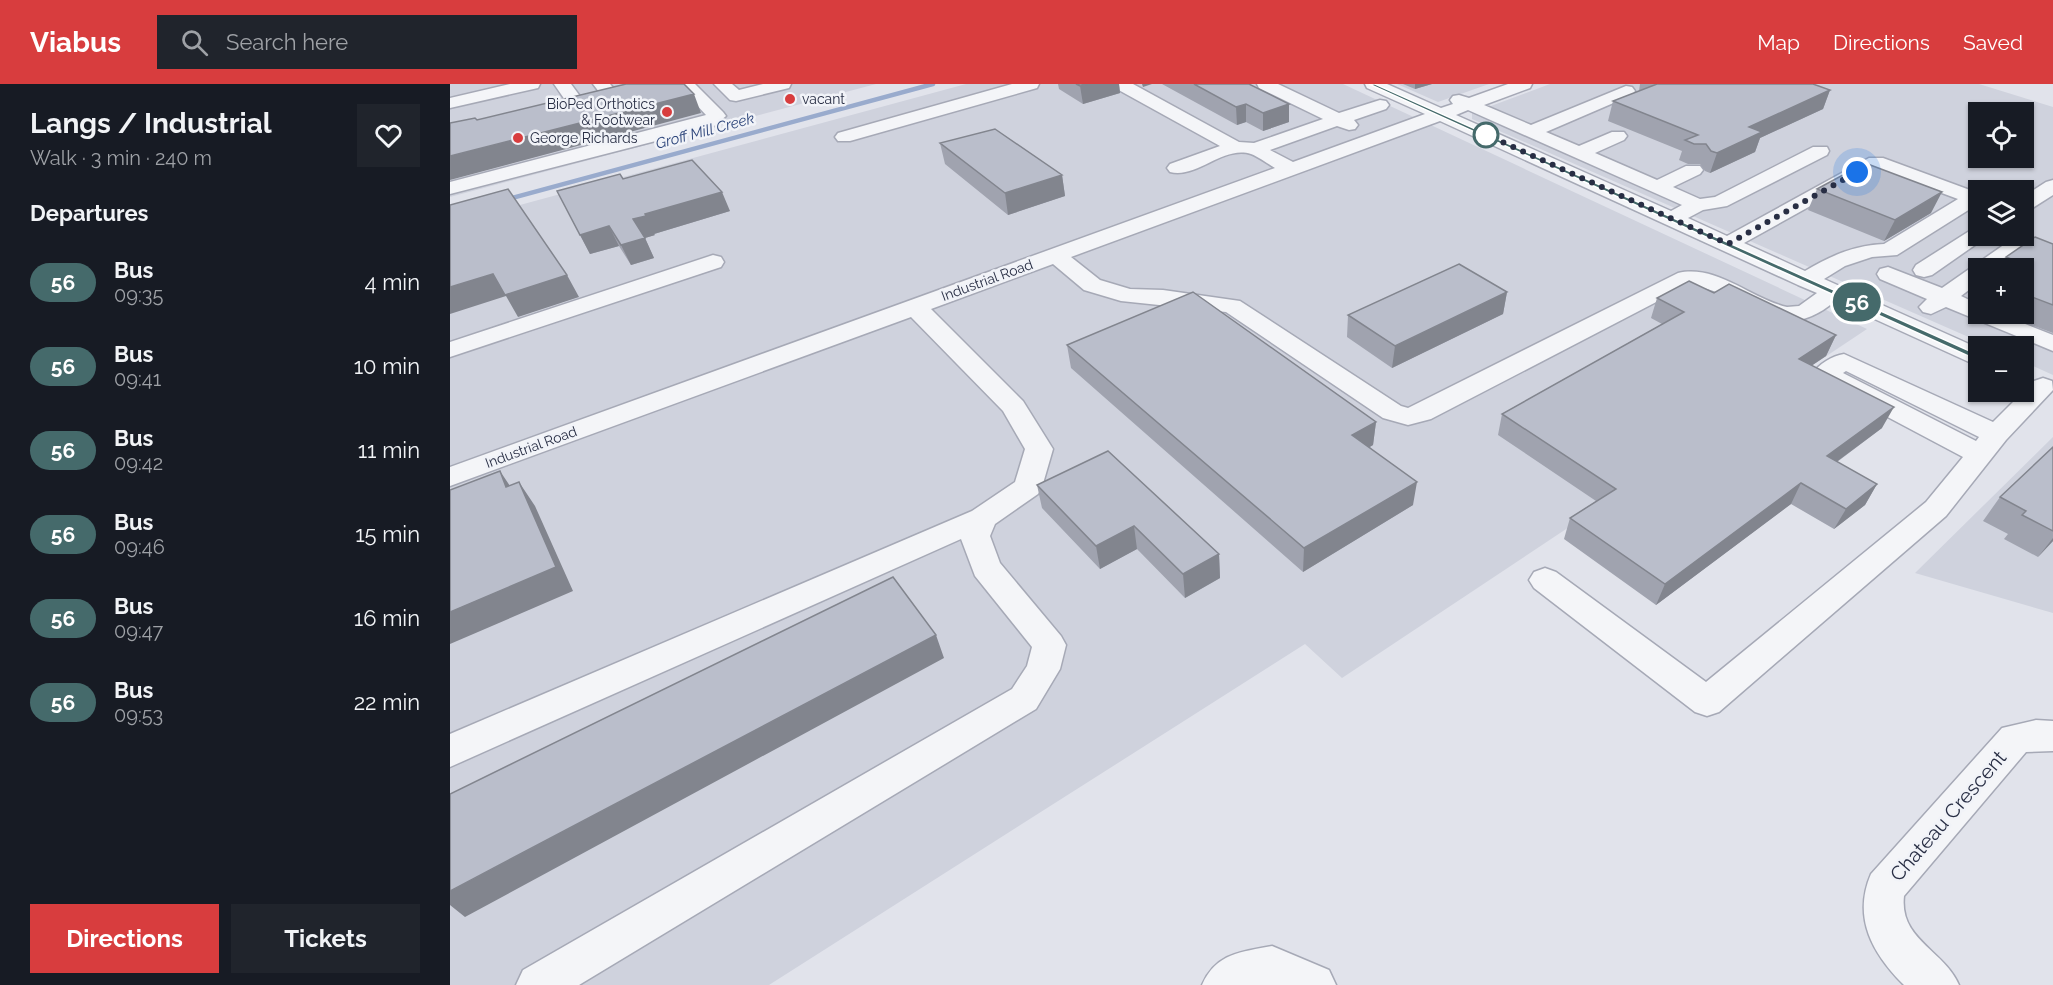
<!DOCTYPE html>
<meta charset="utf-8">
<style>
body{margin:0;font-family:Raleway,sans-serif;background:#20242c;color:#f1f3f6;height:100vh;display:flex;flex-direction:column;font-size:22px;white-space:nowrap}
*{box-sizing:border-box;margin:0}
p{font-size:20px;color:#9ea1a6}
.icon{flex:none;width:33px;height:33px;fill:none;stroke:currentColor;stroke-width:2;stroke-linecap:round;stroke-linejoin:round}
.map{position:relative;flex:1;overflow:hidden}
.details{display:flex;flex-direction:column;background:#171b24;width:450px}
.details>*{flex:none}
.badge{padding:0 12px;border-radius:20px;font-size:21px;line-height:39px}
.buttons{position:absolute;left:1518px;top:18px;display:grid;gap:12px}
.buttons a{display:grid;place-items:center;width:66px;height:66px;border-radius:0px;background:#171b24;box-shadow:0 2px 4px #0004;font-size:30px}
.you{position:absolute;width:30px;height:30px;margin:-15px;border:4px solid #fff;border-radius:50%;background:#1a73e8;box-shadow:0 0 0 9px #1a73e833}
.map>.badge{position:absolute;translate:-50% -50%;box-shadow:0 0 0 3px #fff}
h2{padding:0 30px;font-size:22px;line-height:54px}
.round{display:grid;place-items:center;flex:none;width:63px;height:63px;border-radius:0px;background:#20242c}
.summary{display:flex;align-items:center;justify-content:space-between;height:102px;padding:0 30px}
h1{font-size:28px;font-weight:700;line-height:45px}
.cta{display:flex;gap:12px;margin-top:auto;padding:12px 30px}
.cta a{flex:1;height:69px;border-radius:0px;background:#d83d3e;color:#fff;font-size:24px;font-weight:700;line-height:69px;text-align:center}
.cta a+a{background:#20242c;color:#f1f3f6}
ul{padding:0;list-style:none}
li{display:flex;align-items:center;gap:18px;height:84px;padding:0 30px}
li div{flex:1}
li b{display:block;font-size:22px}
li em{font-style:normal}
li .badge{min-width:66px;font-weight:700;text-align:center}
header{display:flex;align-items:center;gap:36px;box-sizing:border-box;height:84px;padding:0 30px;background:#d83d3e;color:#fff}
header strong{font-size:28px}
nav{display:flex;gap:33px;margin-inline-start:auto;font-size:21px}
.search{width:420px;height:54px;background:#20242c;display:flex;align-items:center;gap:15px;box-sizing:border-box;padding:0 21px;border-radius:0px;color:#9ea1a6;font-size:22px}
main{display:flex;flex:1;min-height:0}
.map>svg:first-child{display:block}
.built{fill:#cfd2dd;fill-rule:evenodd}
.lines{fill:none;stroke-linecap:round;stroke-linejoin:round}
.stream{stroke:#99abcd;stroke-width:4.5}
.minor-casing{stroke:#a6a9b6;stroke-width:3}
.minor{fill:#f4f5f8;fill-rule:evenodd}
.wall{fill:#a0a3af}
.shaded-wall{fill:#82858e}
.building{fill:#babecb;stroke:#82858e;stroke-width:1.5}
.line{fill:#456a6b;stroke:#fff;stroke-width:1.5}
.walk{stroke:#282e44;stroke-width:6;stroke-dasharray:0 10.8}
.poi-dot{fill:#d83d3e;stroke:#f1f3f8;stroke-width:2}
.stop-dot{fill:#fff;stroke:#456a6b;stroke-width:3}
.labels{text-anchor:middle;dominant-baseline:central;stroke-width:5;stroke-linejoin:round;paint-order:stroke}
.far-poi-label{font-size:14px;fill:#282e44;stroke:#f1f3f8;text-anchor:start}
.far-street-label{font-size:14px;fill:#282e44;stroke:#f1f3f8}
.far-water-label{font-size:15px;font-style:italic;fill:#2e467b;stroke:#f1f3f8}
.near-street-label{font-size:20px;fill:#282e44;stroke:#f1f3f8}
</style>
<header>
<strong>Viabus</strong>
<div class="search"><svg class="icon" aria-label="search" viewBox="0 0 24 24"><circle cx="10" cy="10" r="6"/><path d="M15 15l6 6"/></svg>Search here</div>
<nav><a>Map</a><a>Directions</a><a>Saved</a></nav>
</header>
<main>
<section class="details">
<div class="summary"><div><h1>Langs / Industrial</h1><p>Walk · 3 min · 240 m</p></div><a class="round"><svg class="icon" aria-label="heart" viewBox="0 0 24 24"><path d="M12 20l-8-8c-3-5 5-10 8-4 3-6 11-1 8 4z"/></svg></a></div>
<h2>Departures</h2>
<ul>
<li><span class="badge" style="background:#456a6b;color:#fff">56</span><div><b>Bus</b><p>09:35</p></div><em>4 min</em></li>
<li><span class="badge" style="background:#456a6b;color:#fff">56</span><div><b>Bus</b><p>09:41</p></div><em>10 min</em></li>
<li><span class="badge" style="background:#456a6b;color:#fff">56</span><div><b>Bus</b><p>09:42</p></div><em>11 min</em></li>
<li><span class="badge" style="background:#456a6b;color:#fff">56</span><div><b>Bus</b><p>09:46</p></div><em>15 min</em></li>
<li><span class="badge" style="background:#456a6b;color:#fff">56</span><div><b>Bus</b><p>09:47</p></div><em>16 min</em></li>
<li><span class="badge" style="background:#456a6b;color:#fff">56</span><div><b>Bus</b><p>09:53</p></div><em>22 min</em></li>
</ul>
<div class="cta"><a>Directions</a><a>Tickets</a></div>
</section>
<div class="map">
<svg width="1603" height="901" viewBox="0 0 1603 901">
<rect width="100%" height="100%" fill="#e1e3eb"/>
<path class="built" d="M0,0H426L0,113Z
M516,0H893L1417,245L892,594L855,560L319,901H0V140Z
M947,0H1039L988,18Z
M1100,0H1529L1603,23V291L1574,278V262H1539L1022,35V29ZM1528,28H1574V74H1528ZM1528,106H1574V152H1528ZM1528,184H1574V230H1528Z
M1603,353V529L1465,489Z"/>
<g class="lines">
<path class="stream" d="M58,115L483,0"/>
<defs>
<path id="minor" d="M60,0H90L88,4L0,24V14Z
M104,0H121L135,19L153,13L143,0H160L173,15L170,19L130,30L124,29Z
M227,0H245L273,28L276,32L264,42L0,110V98L256,31Z
M264,0H282L289,6L313,0H341L339,4L286,17L280,16Z
M562,0H589L587,4L400,57H388L385,53L388,49Z
M663,0H683L789,58L804,59L873,35L809,4L807,0H828L889,29L930,16L936,17L939,21L936,25L904,36L908,41L905,45L899,46L887,42L820,66L843,78L975,30L917,4L915,0H937L991,24L1003,20L1000,16L1003,12L1009,11L1019,14L1058,0H1082L1080,4L1034,21L1081,41L1176,2L1182,3L1185,7L1182,11L1096,48L1129,62L1162,48H1174L1177,52L1174,56L1145,69L1207,96L1236,82H1250L1253,86L1250,90L1223,103L1250,115L1265,113L1363,63H1377L1379,67L1377,71L1277,122L1253,126L1238,134L1277,152L1419,74H1433L1528,109V120L1447,171L1422,173L1395,182L1374,195L1528,264V280L1519,278L1385,217C1327,267 1295,207 1239,201L981,335L958,341L933,334L776,228L671,217L634,206L603,180L481,225L573,317L603,365L592,403L588,410L545,440L540,452L550,479L611,552L616,561L610,585L586,625L129,901H66L73,886L562,605L577,582L582,563L525,492L511,455L0,683V650L522,427L565,398L575,365L553,327L461,233L0,402V383L825,84C818,80 809,73 801,70C773,61 747,95 720,88L717,84L720,80L770,62L665,4ZM1018,26L1232,121L1221,127L1006,31ZM990,37L1348,201L1367,209L1349,222L1337,223C1301,215 1267,180 1228,189L958,324L951,322L790,217L713,206L680,205L650,196L621,173ZM1427,85L1508,115L1434,160C1405,161 1380,172 1355,187L1294,159Z
M1603,96V111L1581,125L1574,127V112L1596,98Z
M1528,144V152H1538L1535,154L1482,191L1474,193L1466,191L1463,186L1466,181L1521,146Z
M1550,152H1571L1578,161L1548,184H1528V199L1511,212L1528,220V230H1550L1603,251V267L1496,223L1481,230L1473,228L1469,223L1477,215L1430,195L1427,190L1430,185L1438,183L1492,204L1555,160Z
M263,171L271,173L274,178L271,183L0,273V258Z
M1394,270L1543,338L1584,297L1593,294L1602,297L1603,306L1556,356L1496,432L1269,628L1257,632L1245,628L1084,504L1079,496L1084,488L1095,484L1106,488L1256,598L1476,418L1513,373L1366,295L1362,290C1369,280 1382,272 1394,270ZM1396,287L1529,353L1526,357L1393,289Z
M1586,636L1603,637V667L1576,668L1454,812C1449,856 1494,866 1509,901H1454C1423,870 1402,834 1421,790L1552,644Z
M822,862L879,886L886,901H752C766,869 791,868 822,862Z"/>
</defs>
<use href="#minor" class="minor-casing"/>
<use href="#minor" class="minor"/>
</g>
<path class="wall" d="M608,0H669L670,9L633,20L609,5Z
M712,0H799L839,20V38L813,47L796,38L787,41Z
M953,0H982L965,5Z
M1190,0H1363L1380,6L1373,25L1310,54L1305,68L1260,89L1255,87L1250,80H1238L1229,76L1232,67L1158,37L1163,17L1189,7Z
M490,59L612,91L615,112L558,131L495,80Z
M173,95L280,127L204,150L205,151L195,154L204,174L181,181L169,162L140,170L107,107Z
M1367,105L1481,129L1434,157L1358,126Z
M1603,160V249L1552,230H1574V184H1550L1556,173Z
M1057,208L1053,230L942,284L897,253L898,231Z
M1264,209L1386,251L1376,272L1361,282L1432,344L1387,378L1427,400L1415,421L1384,445L1341,420L1206,521L1114,455L1120,434L1146,417L1048,351L1052,330L1212,240L1201,234L1207,214Z
M617,261L926,338L923,361L920,363L963,421L853,488L621,284Z
M1603,363V457L1588,473L1554,455L1558,450L1533,437L1550,413Z
M587,401L769,470L770,494L735,514L687,465L650,485L592,424Z"/>
<path class="shaded-wall" d="M639,0H669L670,9L633,20L630,2Z
M692,0H702L693,3Z
M965,0H982L965,5Z
M1380,6L1373,25L1310,54L1305,68L1260,89L1267,69L1299,43Z
M244,10L251,29L0,96V72Z
M796,20V38L787,41L786,23Z
M839,20V38L813,47V29Z
M612,91L615,112L558,131L555,109Z
M272,108L280,127L204,150L205,151L195,154L204,174L181,181L171,161L183,135L195,130Z
M1492,108L1481,129L1434,157L1445,136Z
M159,142L169,162L140,170L130,151Z
M43,190L117,191L129,213L68,233L56,212L0,230V203Z
M1057,208L1053,230L942,284L945,262Z
M1386,251L1376,272L1340,296L1349,275Z
M1444,323L1432,344L1366,393L1377,372Z
M926,338L923,361L900,374L902,351Z
M50,387L66,411L56,403Z
M69,398L85,422L123,507L0,560V528Z
M967,398L963,421L853,488L854,464Z
M1351,399L1341,420L1206,521L1215,500Z
M1427,400L1415,421L1384,445L1396,425Z
M684,442L687,465L650,485L646,462Z
M1603,454V457L1588,473Z
M769,470L770,494L735,514L733,490Z
M486,551L494,574L15,833L0,821V807Z"/>
<path class="building" d="M176,0H234L244,10L0,72V39L25,34L27,36Z
M626,0H639L630,2Z
M744,0H799L839,20L813,29L796,20L786,23Z
M1207,0H1363L1380,6L1299,43L1312,48L1267,69L1261,67L1256,60H1244L1235,56L1248,51L1163,17Z
M545,45L612,91L555,109L490,59Z
M242,76L272,108L195,130L196,132L183,135L195,154L171,161L159,142L130,151L107,107L170,90L173,95Z
M1415,79L1492,108L1445,136L1367,105Z
M58,105L117,191L55,211L43,190L0,203V121Z
M1585,153L1603,160V221L1574,210V184H1572L1576,181L1556,173Z
M1009,180L1057,208L945,262L898,231Z
M1239,197L1264,209L1279,200L1386,251L1349,275L1444,323L1377,372L1427,400L1396,425L1351,399L1215,500L1120,434L1166,405L1052,330L1234,228L1207,214Z
M743,208L926,338L902,351L967,398L854,464L617,261Z
M1603,363V447L1572,431L1576,427L1550,413Z
M658,367L769,470L733,490L684,442L646,462L587,401Z
M50,387L56,403L69,398L106,483L0,528V406Z
M443,493L486,551L0,807V710Z"/>
<path class="line" d="M919,0H925L1533,273L1525,275Z"/>
<g class="lines">
<path class="walk" d="M1036,51L1030,48L1278,160L1407,88"/>
</g>
<g class="poi-dot">
<circle cx="340" cy="15" r="6"/>
<circle cx="217" cy="28" r="6"/>
<circle cx="68" cy="54" r="6"/>
</g>
<circle class="stop-dot" cx="1036" cy="51" r="12"/>
<g class="labels">
<g class="far-poi-label">
<text x="352" y="15">vacant</text>
<text x="205" y="20" text-anchor="end">BioPed Orthotics<tspan x="205" dy="16">&amp; Footwear</tspan></text>
<text x="80" y="54">George Richards</text>
</g>
<g class="far-street-label">
<text transform="translate(537 196) rotate(-20)">Industrial Road</text>
<text transform="translate(81 363) rotate(-20)">Industrial Road</text>
</g>
<g class="far-water-label">
<text transform="translate(255 47) rotate(-15)">Groff Mill Creek</text>
</g>
<g class="near-street-label">
<text transform="translate(1498 732) rotate(-49)">Chateau Crescent</text>
</g>
</g>
</svg>
<div class="buttons">
<a><svg class="icon" aria-label="locate" viewBox="0 0 24 24"><circle cx="12" cy="12" r="6"/><path d="M12 2v4M12 18v4M2 12h4M18 12h4"/></svg></a>
<a><svg class="icon" aria-label="layers" viewBox="0 0 24 24"><path d="M12 4l9 5-9 5-9-5zM3 14l9 5 9-5"/></svg></a>
<a>+</a>
<a>−</a>
</div>
<div class="you" style="left:1407px;top:88px"></div>
<b class="badge" style="left:1407px;top:218px;background:#456a6b;color:#fff">56</b>
</div>
</main>
